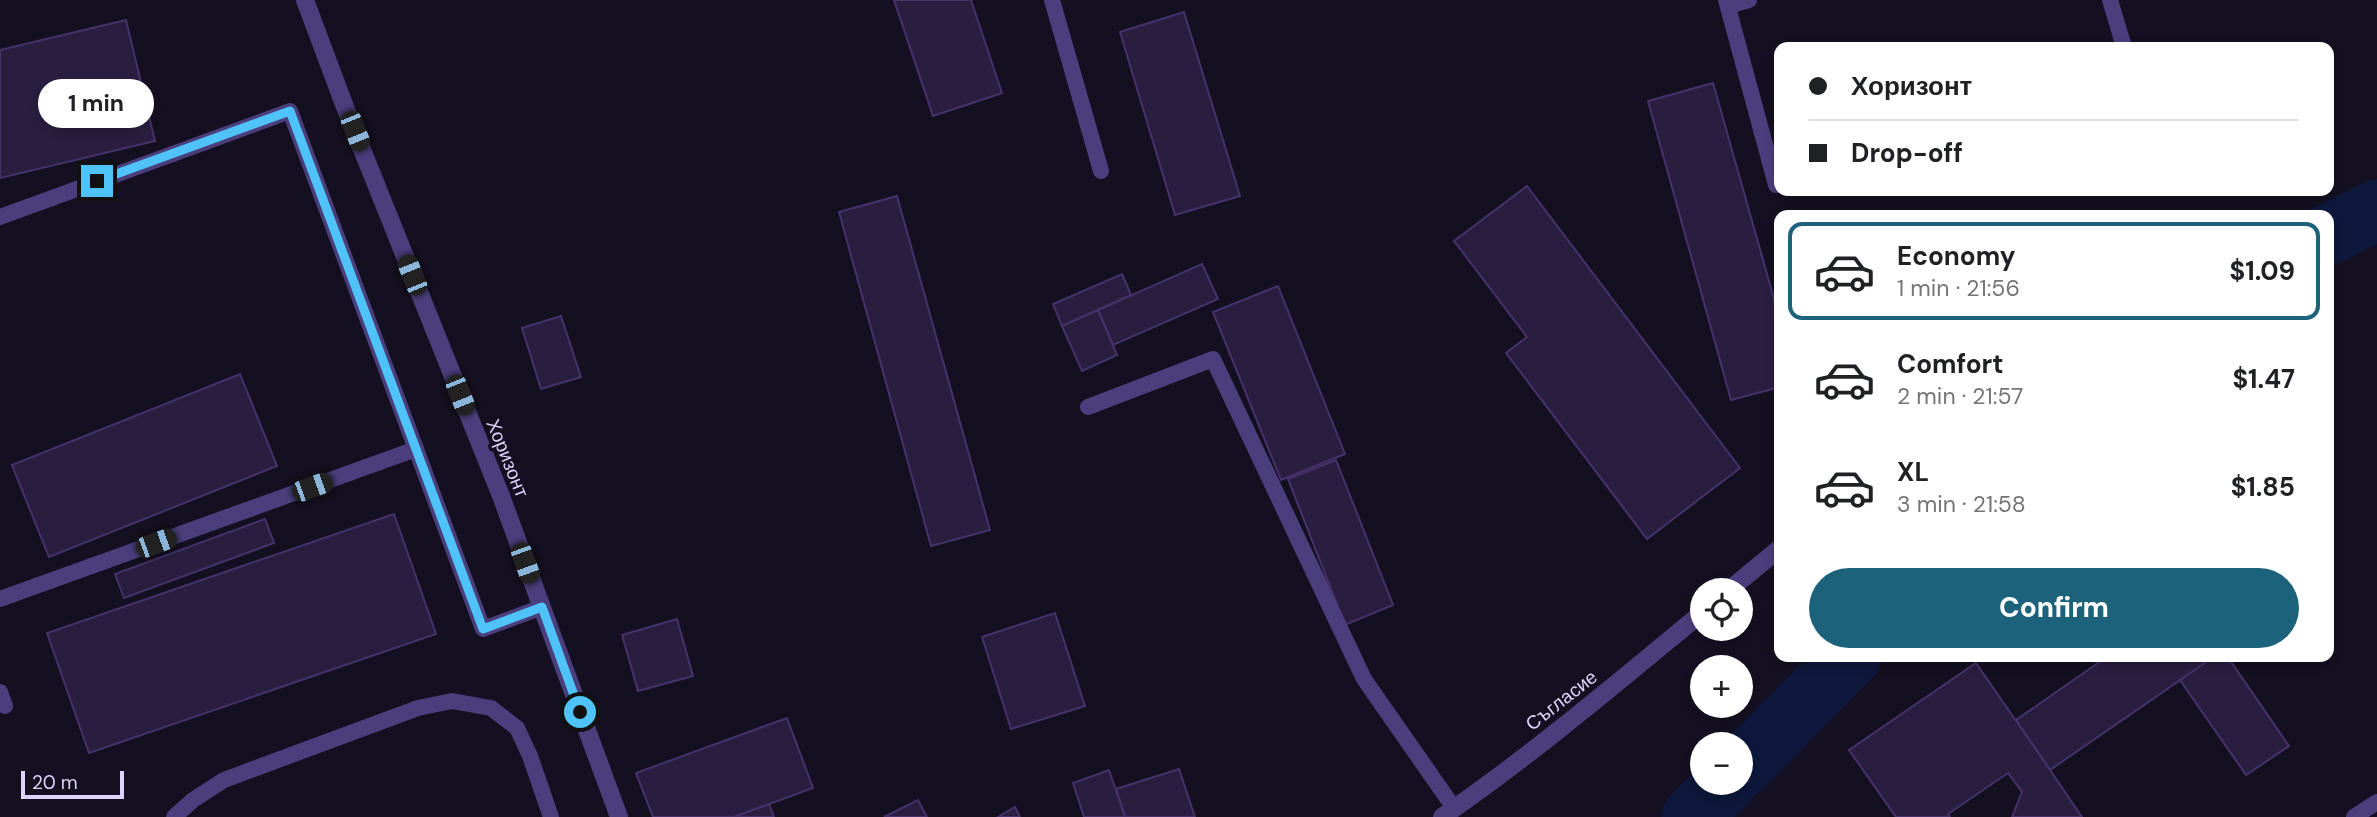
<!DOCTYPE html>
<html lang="en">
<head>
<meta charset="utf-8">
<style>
  :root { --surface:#fff; --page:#f6f6f6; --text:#202124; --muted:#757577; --line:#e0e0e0; --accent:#1c627a }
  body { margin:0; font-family:"DM Sans",sans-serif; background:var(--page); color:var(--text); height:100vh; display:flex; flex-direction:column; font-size:26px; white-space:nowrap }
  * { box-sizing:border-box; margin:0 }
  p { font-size:23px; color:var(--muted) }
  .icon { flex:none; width:38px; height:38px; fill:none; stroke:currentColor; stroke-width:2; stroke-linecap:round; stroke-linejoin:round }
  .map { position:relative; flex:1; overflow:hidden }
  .details { position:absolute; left:1774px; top:210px; width:560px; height:452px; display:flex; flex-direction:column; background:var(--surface); border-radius:14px; box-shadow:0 4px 10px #0003 }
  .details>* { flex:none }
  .top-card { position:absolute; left:1774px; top:42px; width:560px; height:154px; border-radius:14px; box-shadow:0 4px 10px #0003; display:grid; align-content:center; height:154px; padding:0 35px; background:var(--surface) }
  .controls { position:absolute; left:1690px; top:578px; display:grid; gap:14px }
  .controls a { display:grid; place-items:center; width:63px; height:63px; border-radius:50%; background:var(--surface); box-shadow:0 4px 10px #0003; font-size:35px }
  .scale { position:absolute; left:21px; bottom:18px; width:103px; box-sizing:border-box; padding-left:7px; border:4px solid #ded4fb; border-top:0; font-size:19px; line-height:24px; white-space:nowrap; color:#ded4fb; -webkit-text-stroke:5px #151021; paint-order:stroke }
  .end { position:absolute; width:32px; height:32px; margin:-16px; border:9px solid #4fc3f7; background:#111; box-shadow:0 0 0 4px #111 }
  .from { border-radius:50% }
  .bubble { position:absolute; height:49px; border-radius:24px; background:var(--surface); box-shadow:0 4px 10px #0003; font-size:23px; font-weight:700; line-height:49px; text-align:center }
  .car { position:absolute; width:21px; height:42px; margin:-21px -10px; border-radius:9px; box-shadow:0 0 5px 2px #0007; background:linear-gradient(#222 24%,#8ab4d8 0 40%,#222 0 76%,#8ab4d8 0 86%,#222 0) }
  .top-card b { display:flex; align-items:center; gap:24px; height:66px; font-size:26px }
  .top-card b+b { border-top:2px solid var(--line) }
  .top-card i { width:18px; height:18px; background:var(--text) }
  ul { padding:12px 0 0; list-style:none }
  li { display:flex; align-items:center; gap:21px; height:98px; margin:0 14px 10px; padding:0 21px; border:4px solid transparent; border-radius:14px }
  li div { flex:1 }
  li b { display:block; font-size:26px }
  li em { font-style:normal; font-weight:700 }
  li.current { border-color:var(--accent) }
  li>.icon { width:63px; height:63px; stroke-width:1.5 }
  .button { display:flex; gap:14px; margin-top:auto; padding:14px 35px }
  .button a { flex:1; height:80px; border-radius:42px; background:var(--accent); color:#fff; font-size:28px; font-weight:700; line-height:80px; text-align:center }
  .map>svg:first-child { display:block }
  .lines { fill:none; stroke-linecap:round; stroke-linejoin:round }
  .river { stroke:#0e183c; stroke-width:61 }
  .building { fill:#2a1e40; stroke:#45326a; stroke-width:2 }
  .lane { stroke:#4a3f7c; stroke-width:16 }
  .street { stroke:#4a3f7c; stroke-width:18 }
  .route { stroke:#4fc3f7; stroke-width:9 }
  .labels { text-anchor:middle; stroke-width:7; stroke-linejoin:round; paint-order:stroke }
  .street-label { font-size:19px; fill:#ded4fb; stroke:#151021 }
</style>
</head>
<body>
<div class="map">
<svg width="2377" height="817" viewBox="0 0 2377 817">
  <rect width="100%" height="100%" fill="#151021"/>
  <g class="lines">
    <g class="river">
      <polyline points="2329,234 2377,210"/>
      <polyline points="1741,768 1851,656"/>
      <polyline points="1692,817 1727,782"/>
    </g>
  </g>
  <g class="building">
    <polygon points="894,0 971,0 1002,93 933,116"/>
    <polygon points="1184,12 1240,196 1175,215 1120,32"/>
    <polygon points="126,20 155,141 0,178 0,50"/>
    <polygon points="1713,83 1780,320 1780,387 1731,400 1648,101"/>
    <polygon points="1527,186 1740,468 1647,539 1506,353 1527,337 1454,241"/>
    <polygon points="897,196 990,530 931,546 839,212"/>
    <polygon points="1202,264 1218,299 1113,345 1098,310"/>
    <polygon points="1122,274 1131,295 1062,326 1053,304"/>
    <polygon points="1278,286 1345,454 1281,480 1213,312"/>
    <polygon points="1098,310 1117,355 1082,371 1062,326"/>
    <polygon points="561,316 581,377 541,389 522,328"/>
    <polygon points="240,374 277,466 49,557 12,465"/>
    <polygon points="1336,460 1393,605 1345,625 1288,479"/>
    <polygon points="394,514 436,634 89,753 47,633"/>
    <polygon points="265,519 274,543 124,598 115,574"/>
    <polygon points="1055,613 1085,706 1011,729 982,637"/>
    <polygon points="677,619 693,676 638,691 622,635"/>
    <polygon points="2108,656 2215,656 2050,770 2016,720"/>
    <polygon points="2215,656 2227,656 2289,746 2246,775 2180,680"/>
    <polygon points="1976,663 2050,770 2082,817 2012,817 2022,792 2008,773 1948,814 1950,817 1896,817 1849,750"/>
    <polygon points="787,718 813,788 734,817 653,817 636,773"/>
    <polygon points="1179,769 1195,817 1125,817 1116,789"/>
    <polygon points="1109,770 1125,817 1084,817 1073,783"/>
    <polygon points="918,800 927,817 884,817"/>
    <polygon points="769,804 774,817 734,817"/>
    <polygon points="1015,807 1020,817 998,817"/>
  </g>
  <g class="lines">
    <g class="lane">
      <polyline points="1052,0 1101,171"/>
      <polyline points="1726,0 1776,185"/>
      <polyline points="2110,0 2124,47"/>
      <polyline points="1728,6 1749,0"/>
      <polyline points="0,217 290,111 483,629 542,607"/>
      <polyline points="1088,407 1213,359 1364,679 1454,808"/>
      <polyline points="0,599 416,449"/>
      <polyline points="0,692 5,706"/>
      <polyline points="174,817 193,800 224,780 418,708 452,701 491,708 517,728 530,756 551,817"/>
      <polyline points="2354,817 2377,802"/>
    </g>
    <g class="street">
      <polyline points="305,0 345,107 501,496 619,817"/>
      <polyline points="1729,590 1780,548"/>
      <path d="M1442 817C1533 754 1618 682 1703 612"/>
    </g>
  </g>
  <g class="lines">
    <polyline class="route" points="97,181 290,111 483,629 542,607 580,712"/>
  </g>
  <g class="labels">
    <g class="street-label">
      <text transform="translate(508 458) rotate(68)" y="7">Хоризонт</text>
      <text transform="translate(1561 700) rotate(-38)" y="7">Съгласие</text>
    </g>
  </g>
</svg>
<div class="controls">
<a><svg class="icon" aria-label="locate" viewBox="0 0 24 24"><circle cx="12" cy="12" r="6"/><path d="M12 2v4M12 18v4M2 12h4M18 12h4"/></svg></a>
<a>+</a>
<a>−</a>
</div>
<div class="scale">20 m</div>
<i class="end from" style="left:580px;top:712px"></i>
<i class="end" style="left:97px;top:181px"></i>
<div class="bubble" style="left:38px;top:79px;width:116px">1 min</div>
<i class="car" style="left:355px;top:131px;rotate:158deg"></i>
<i class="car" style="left:412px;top:275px;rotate:338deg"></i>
<i class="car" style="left:460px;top:395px;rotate:158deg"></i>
<i class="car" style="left:312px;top:487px;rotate:70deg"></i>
<i class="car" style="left:156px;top:543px;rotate:70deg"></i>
<i class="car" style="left:525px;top:563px;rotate:160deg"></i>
<div class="top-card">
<b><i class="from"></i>Хоризонт</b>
<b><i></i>Drop-off</b>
</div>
<section class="details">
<ul>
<li class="current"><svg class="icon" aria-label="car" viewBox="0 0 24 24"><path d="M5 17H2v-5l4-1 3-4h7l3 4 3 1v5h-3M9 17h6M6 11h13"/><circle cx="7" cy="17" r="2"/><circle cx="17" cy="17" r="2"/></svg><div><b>Economy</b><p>1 min · 21:56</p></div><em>$1.09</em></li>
<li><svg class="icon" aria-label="car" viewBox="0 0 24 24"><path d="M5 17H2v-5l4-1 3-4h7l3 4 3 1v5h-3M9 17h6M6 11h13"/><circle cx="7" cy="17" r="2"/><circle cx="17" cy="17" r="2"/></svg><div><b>Comfort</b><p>2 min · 21:57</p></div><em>$1.47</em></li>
<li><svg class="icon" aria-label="car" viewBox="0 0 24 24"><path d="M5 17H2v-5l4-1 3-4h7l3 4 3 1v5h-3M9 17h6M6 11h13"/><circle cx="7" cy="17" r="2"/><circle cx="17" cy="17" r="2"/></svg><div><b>XL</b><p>3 min · 21:58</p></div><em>$1.85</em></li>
</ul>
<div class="button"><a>Confirm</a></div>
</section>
</div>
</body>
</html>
